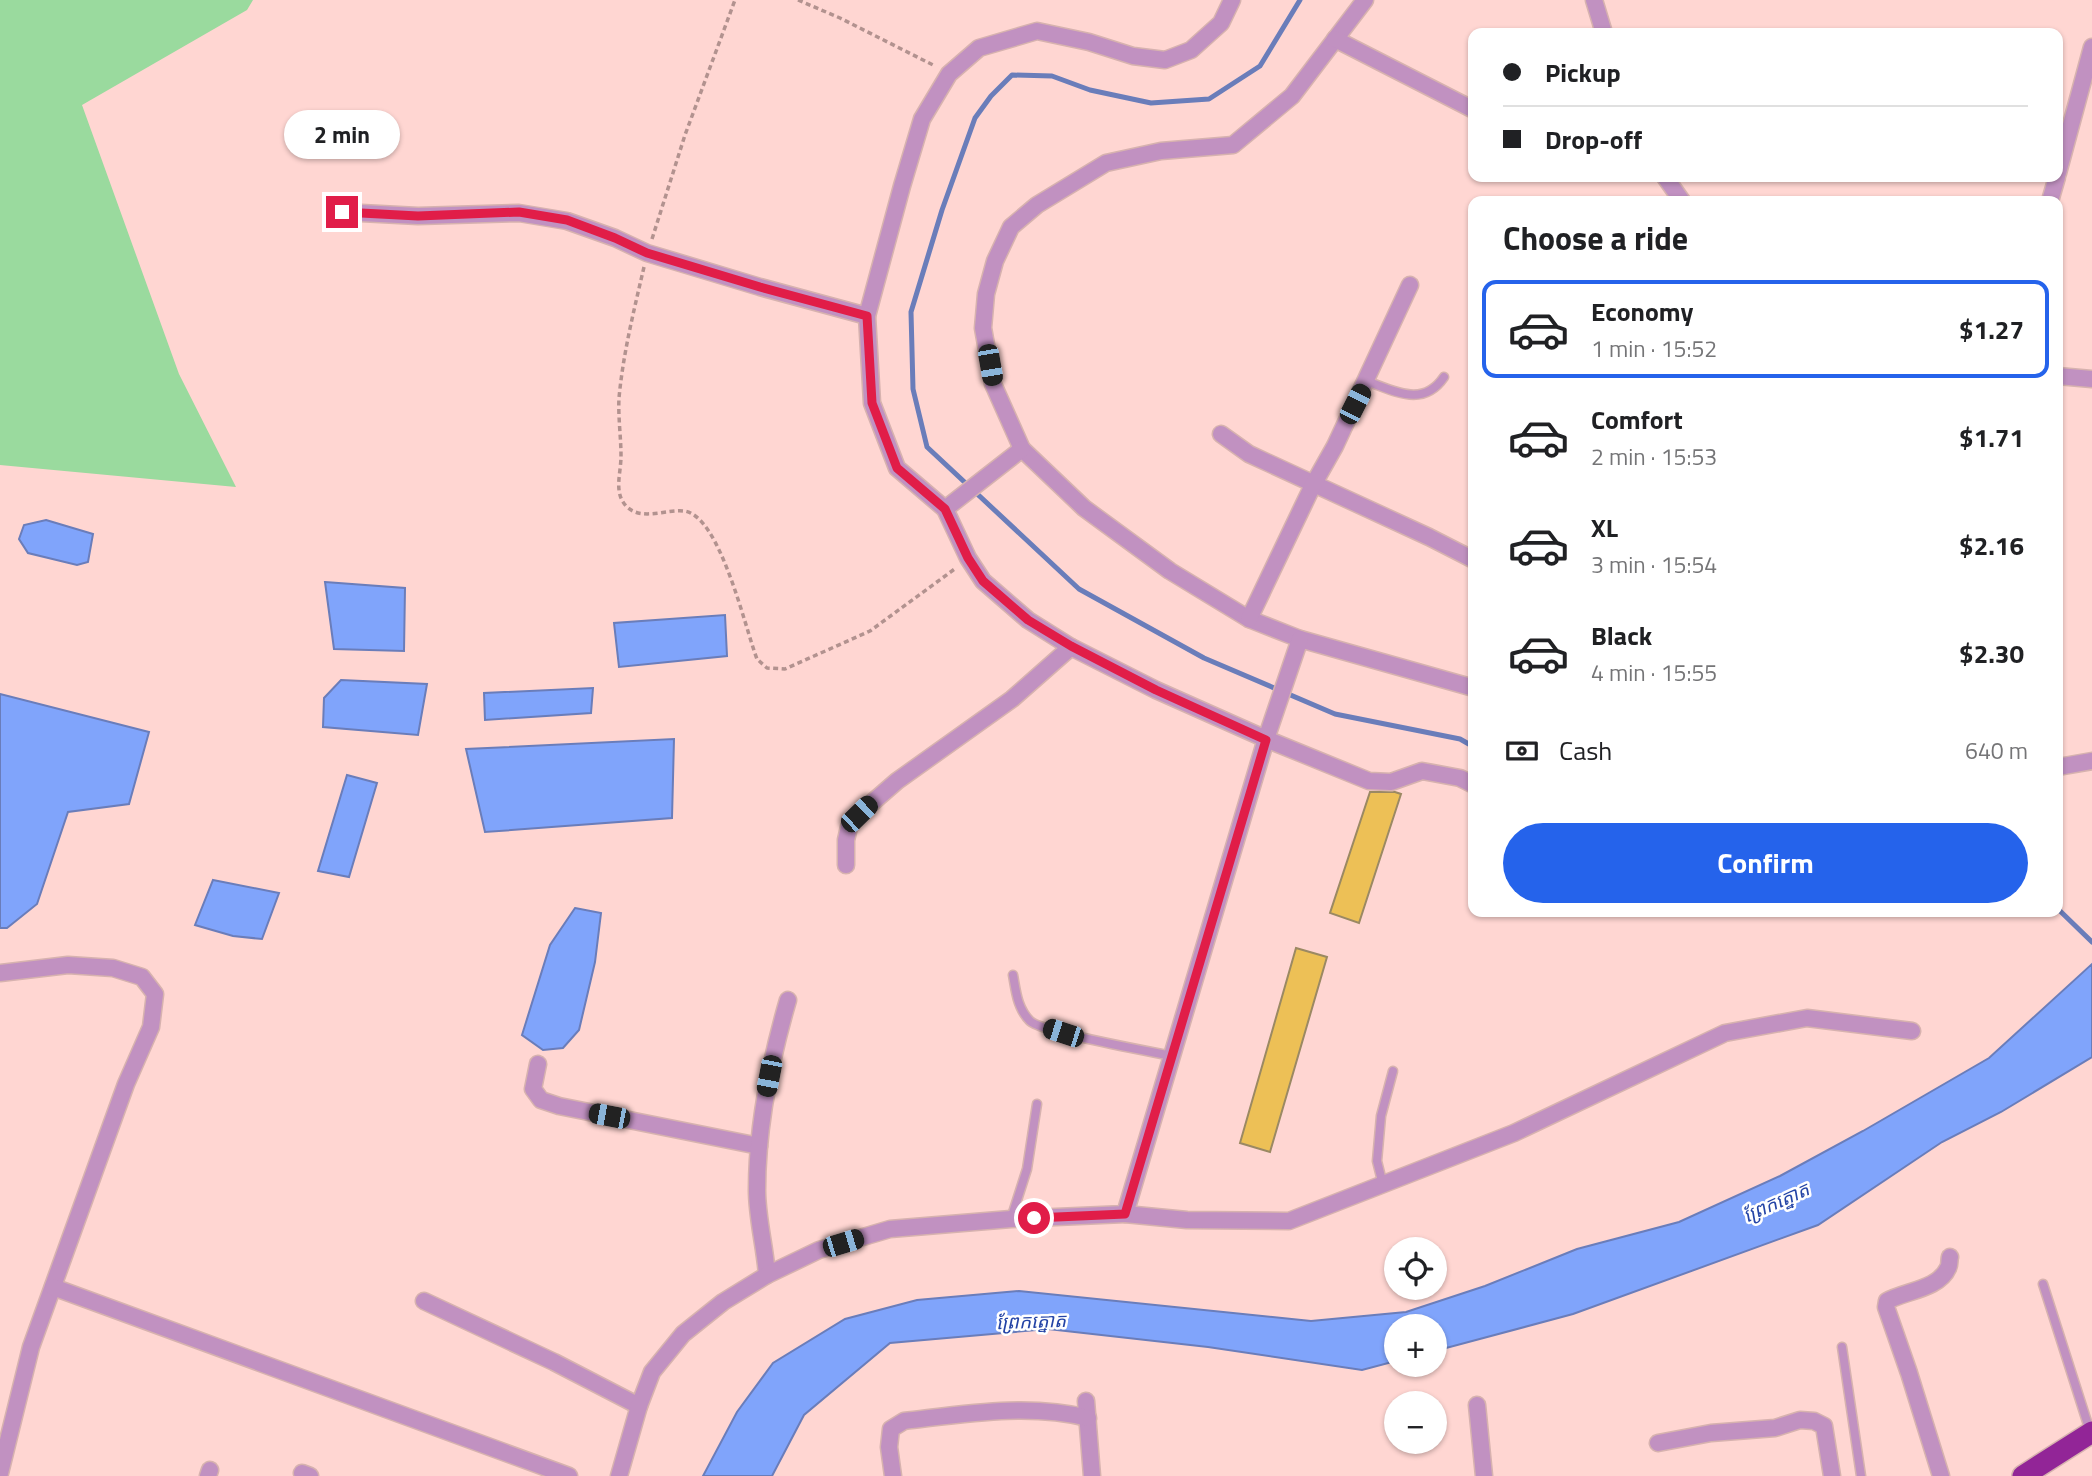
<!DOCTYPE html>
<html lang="en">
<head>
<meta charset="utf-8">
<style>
  :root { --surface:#fff; --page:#f2f2f2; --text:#202124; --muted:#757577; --line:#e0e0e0; --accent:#2563eb }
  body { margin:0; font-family:"Titillium Web","Noto Sans Khmer",sans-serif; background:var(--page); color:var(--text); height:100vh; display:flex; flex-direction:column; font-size:26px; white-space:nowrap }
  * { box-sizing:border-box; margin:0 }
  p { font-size:23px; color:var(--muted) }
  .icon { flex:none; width:38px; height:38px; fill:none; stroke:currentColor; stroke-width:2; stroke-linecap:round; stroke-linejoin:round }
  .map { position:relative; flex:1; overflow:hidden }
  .panel { position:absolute; left:1468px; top:196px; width:595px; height:721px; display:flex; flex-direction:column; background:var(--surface); border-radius:14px; box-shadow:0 2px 5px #0004 }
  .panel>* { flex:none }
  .guide { position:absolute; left:1468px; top:28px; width:595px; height:154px; border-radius:14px; box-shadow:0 2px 5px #0004; display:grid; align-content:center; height:154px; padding:0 35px; background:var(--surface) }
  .controls { position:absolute; left:1384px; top:1237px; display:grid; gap:14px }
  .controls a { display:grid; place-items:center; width:63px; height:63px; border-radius:50%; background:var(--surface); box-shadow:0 2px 5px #0004; font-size:35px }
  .end { position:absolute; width:32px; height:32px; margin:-16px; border:9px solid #e11d48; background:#fff; box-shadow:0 0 0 4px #fff }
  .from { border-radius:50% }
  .bubble { position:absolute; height:49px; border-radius:24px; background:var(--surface); box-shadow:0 2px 5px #0004; font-size:23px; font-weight:700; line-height:49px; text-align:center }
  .car { position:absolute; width:21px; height:42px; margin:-21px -10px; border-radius:9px; box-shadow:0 0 5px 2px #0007; background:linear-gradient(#222 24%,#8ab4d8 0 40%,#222 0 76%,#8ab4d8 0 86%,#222 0) }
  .guide b { display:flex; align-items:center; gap:24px; height:66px; font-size:26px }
  .guide b+b { border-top:2px solid var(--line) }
  .guide i { width:18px; height:18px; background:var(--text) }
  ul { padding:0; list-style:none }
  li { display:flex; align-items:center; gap:21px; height:98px; margin:0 14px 10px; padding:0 21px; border:4px solid transparent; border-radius:14px }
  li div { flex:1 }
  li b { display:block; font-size:26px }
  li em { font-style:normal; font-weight:700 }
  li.active { border-color:var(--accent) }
  li>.icon { width:63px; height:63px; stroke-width:1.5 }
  h2 { padding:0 35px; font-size:32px; line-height:84px }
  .pay { display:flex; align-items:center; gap:18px; height:77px; padding:0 35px; font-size:26px }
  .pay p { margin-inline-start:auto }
  .cta { display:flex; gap:14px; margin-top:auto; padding:14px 35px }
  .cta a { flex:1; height:80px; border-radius:42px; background:var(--accent); color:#fff; font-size:28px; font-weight:700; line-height:80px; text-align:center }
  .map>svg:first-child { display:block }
  .green { fill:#9ada9e }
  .water { fill:#80a4fb; stroke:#6a7dba; stroke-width:2 }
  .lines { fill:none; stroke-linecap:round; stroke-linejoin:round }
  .stream { stroke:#6a7dba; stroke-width:5 }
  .building { fill:#edc056; stroke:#9b8963; stroke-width:2 }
  .lane-casing { stroke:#d7b2af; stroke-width:11 }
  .street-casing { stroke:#d7b2af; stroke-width:19 }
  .highway-casing { stroke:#d7b2af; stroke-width:24 }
  .path { stroke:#b2928f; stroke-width:3.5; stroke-dasharray:5 3.5; stroke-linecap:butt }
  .lane { stroke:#c191c1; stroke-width:8 }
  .street { stroke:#c191c1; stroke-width:16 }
  .highway { stroke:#922597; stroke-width:21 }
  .route { stroke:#e11d48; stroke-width:9 }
  .labels { text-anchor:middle; stroke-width:5; stroke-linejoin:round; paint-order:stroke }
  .water-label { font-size:19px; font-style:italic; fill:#2444a6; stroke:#fff }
</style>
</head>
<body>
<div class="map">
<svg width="2092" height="1476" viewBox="0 0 2092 1476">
  <rect width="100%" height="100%" fill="#ffd6d2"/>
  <polygon class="green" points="0,0 253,0 247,10 82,105 179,374 236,487 0,465"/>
  <g class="water">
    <polygon points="46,520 93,534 88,562 77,565 28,553 19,539 24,525"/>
    <polygon points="325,582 405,588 404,651 334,649"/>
    <polygon points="725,615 727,656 619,667 614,623"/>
    <polygon points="341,680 427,684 418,735 323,727 324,698"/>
    <polygon points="593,688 591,713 485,720 484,693"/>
    <polygon points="0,694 149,732 129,804 68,812 37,904 7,928 0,928"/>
    <polygon points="674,739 672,818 485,832 466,749"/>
    <polygon points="347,775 377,783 349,877 318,871"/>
    <polygon points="213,880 279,893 262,939 233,936 195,925"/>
    <polygon points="575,908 601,913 595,962 579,1030 563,1048 543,1050 522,1035 550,945"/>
    <polygon points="2092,964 2092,1057 2001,1112 1942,1142 1818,1225 1573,1314 1435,1351 1435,1326 1396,1326 1396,1361 1362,1370 1208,1347 1048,1329 890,1343 804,1415 772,1476 703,1476 737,1412 773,1363 845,1319 917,1300 1019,1291 1311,1321 1406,1312 1485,1286 1577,1249 1679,1222 1780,1176 1863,1131 1989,1058"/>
  </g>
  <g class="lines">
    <g class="stream">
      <polyline points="1300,0 1260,66 1209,99 1151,103 1090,90 1052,76 1012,75 991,96 975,118 942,210 911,312 913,389 927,447 1079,589 1204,658 1335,714 1460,739 1474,747"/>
      <polyline points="2058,909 2092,942"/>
    </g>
  </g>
  <g class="building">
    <polygon points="1370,792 1395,792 1401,794 1359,923 1330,913"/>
    <polygon points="1296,948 1327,957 1270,1152 1240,1143"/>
  </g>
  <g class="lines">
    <g class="lane-casing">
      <g id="lane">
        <path d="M1366 381C1395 391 1423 408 1444 377"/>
        <path d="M1013 975C1016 991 1017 1008 1030 1021 1041 1032 1148 1051 1172 1056"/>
        <polyline points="1383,1185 1377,1161 1381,1116 1393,1071"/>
        <polyline points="1011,1219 1027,1169 1037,1104"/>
        <polyline points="2043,1284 2090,1431"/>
        <polyline points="1842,1347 1861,1476"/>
      </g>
    </g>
    <g class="street-casing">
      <g id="street">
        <polyline points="1232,0 1221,23 1191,50 1165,60 1133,56 1089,42 1037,31 979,48 949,74 922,119 902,186 867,316 872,403 897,468 945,509 968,558 983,581 1028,620 1071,647 1156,690 1266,739 1369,781 1391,782 1422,771 1460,778 1474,785"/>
        <polyline points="1365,0 1292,96 1233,145 1161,151 1106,163 1037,205 1011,227 995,261 986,294 983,328 993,384 1022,449 1084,508 1170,571 1249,619 1300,639 1474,688"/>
        <polyline points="1594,0 1604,33"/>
        <polyline points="1335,39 1474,110"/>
        <polyline points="2058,173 2092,47"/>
        <polyline points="1665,177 1682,201"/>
        <polyline points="2050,201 2057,177"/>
        <polyline points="342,212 418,216 519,213 567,221 615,238 647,253 760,287 867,316"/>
        <polyline points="2058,376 2092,379"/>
        <polyline points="1221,434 1249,454 1429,537 1474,560"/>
        <polyline points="945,509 1022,449"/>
        <polyline points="1249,619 1313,485 1335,446 1410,285"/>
        <polyline points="2058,767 2092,761"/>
        <polyline points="846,865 846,840 849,827 859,814 897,781 1012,699 1071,647"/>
        <polyline points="0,973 68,965 113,968 142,977 155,994 151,1027 126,1084 31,1347 0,1473"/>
        <polyline points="538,1064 533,1089 541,1100 559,1106 759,1146"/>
        <polyline points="1125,1214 1187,1220 1289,1221 1514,1133 1725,1033 1807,1018 1912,1031"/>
        <path d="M767 1275C765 1247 757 1218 757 1190 757 1125 770 1062 788 1000"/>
        <polyline points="53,1287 569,1476"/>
        <polyline points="424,1301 554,1362 639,1406"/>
        <polyline points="1086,1401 1092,1476"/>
        <polyline points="1477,1405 1484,1476"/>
        <polyline points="1658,1443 1711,1433 1775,1428 1800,1420 1814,1421 1824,1426 1832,1476"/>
        <polyline points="302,1473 310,1476"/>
        <polyline points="208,1476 210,1470"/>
        <polyline points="619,1476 639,1406 652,1372 683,1334 723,1302 767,1275 819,1250 890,1229 1011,1219 1125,1214 1266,739 1300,639"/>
        <path d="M893 1476 889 1447 891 1429 904 1421C965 1414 1028 1403 1088 1418"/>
        <path d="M1941 1476 1909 1373 1886 1307 1887 1301C1905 1291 1939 1289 1948 1268 1950 1265 1949 1260 1950 1257"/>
      </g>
    </g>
    <g class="highway-casing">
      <polyline id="highway" points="2023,1476 2092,1432"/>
    </g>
    <g class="path">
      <polyline points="798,0 840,18 935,66"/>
      <polyline points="652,239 685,135 735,0"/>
      <path d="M644 267C634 310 623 354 619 398 618 417 621 437 621 456 621 474 613 493 627 507 642 521 666 509 684 511 720 515 745 628 757 659L767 668 785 669 870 631 956 568"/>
    </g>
    <use href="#lane" class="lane"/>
    <use href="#street" class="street"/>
    <use href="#highway" class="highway"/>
  </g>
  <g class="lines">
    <polyline class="route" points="342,212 418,216 519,212 567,220 615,238 647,253 760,287 867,316 872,403 897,468 945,509 968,558 983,581 1028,620 1071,646 1156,690 1266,740 1125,1214 1034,1218"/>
  </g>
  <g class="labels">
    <g class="water-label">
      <text transform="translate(1776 1202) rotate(-24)" y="7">ព្រែកត្នោត</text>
      <text transform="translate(1031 1321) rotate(-2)" y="7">ព្រែកត្នោត</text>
    </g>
  </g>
</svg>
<div class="controls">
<a><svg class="icon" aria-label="locate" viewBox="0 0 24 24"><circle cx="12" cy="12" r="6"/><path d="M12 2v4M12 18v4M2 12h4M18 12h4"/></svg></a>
<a>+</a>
<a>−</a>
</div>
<i class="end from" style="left:1034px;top:1218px"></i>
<i class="end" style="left:342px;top:212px"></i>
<div class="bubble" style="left:284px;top:110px;width:116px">2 min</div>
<i class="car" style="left:990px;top:365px;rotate:170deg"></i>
<i class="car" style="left:1355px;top:404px;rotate:27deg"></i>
<i class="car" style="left:859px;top:814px;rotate:46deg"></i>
<i class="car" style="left:1063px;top:1033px;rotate:288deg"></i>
<i class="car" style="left:769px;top:1076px;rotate:191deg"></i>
<i class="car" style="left:609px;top:1116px;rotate:281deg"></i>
<i class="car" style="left:843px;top:1243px;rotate:73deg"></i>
<div class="guide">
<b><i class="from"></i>Pickup</b>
<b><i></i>Drop-off</b>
</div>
<section class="panel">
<h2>Choose a ride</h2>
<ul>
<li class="active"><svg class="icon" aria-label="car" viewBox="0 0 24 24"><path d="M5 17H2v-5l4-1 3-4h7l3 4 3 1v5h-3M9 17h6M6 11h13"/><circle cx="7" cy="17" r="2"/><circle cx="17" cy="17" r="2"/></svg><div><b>Economy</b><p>1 min · 15:52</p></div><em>$1.27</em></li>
<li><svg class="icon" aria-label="car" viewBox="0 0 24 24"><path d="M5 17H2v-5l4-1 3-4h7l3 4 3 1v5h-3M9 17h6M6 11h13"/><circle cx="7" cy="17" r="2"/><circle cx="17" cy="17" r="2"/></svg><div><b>Comfort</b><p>2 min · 15:53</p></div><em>$1.71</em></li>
<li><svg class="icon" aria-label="car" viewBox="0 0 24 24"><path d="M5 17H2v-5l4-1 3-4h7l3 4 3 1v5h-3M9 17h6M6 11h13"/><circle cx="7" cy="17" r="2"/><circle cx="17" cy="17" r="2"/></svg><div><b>XL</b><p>3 min · 15:54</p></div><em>$2.16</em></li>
<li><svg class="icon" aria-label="car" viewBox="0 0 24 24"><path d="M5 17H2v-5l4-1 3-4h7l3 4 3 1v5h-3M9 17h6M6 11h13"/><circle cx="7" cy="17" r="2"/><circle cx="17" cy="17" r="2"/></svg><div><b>Black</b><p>4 min · 15:55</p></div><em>$2.30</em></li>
</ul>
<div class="pay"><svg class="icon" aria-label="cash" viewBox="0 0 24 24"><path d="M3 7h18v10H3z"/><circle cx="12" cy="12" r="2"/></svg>Cash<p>640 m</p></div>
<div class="cta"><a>Confirm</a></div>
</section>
</div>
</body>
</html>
